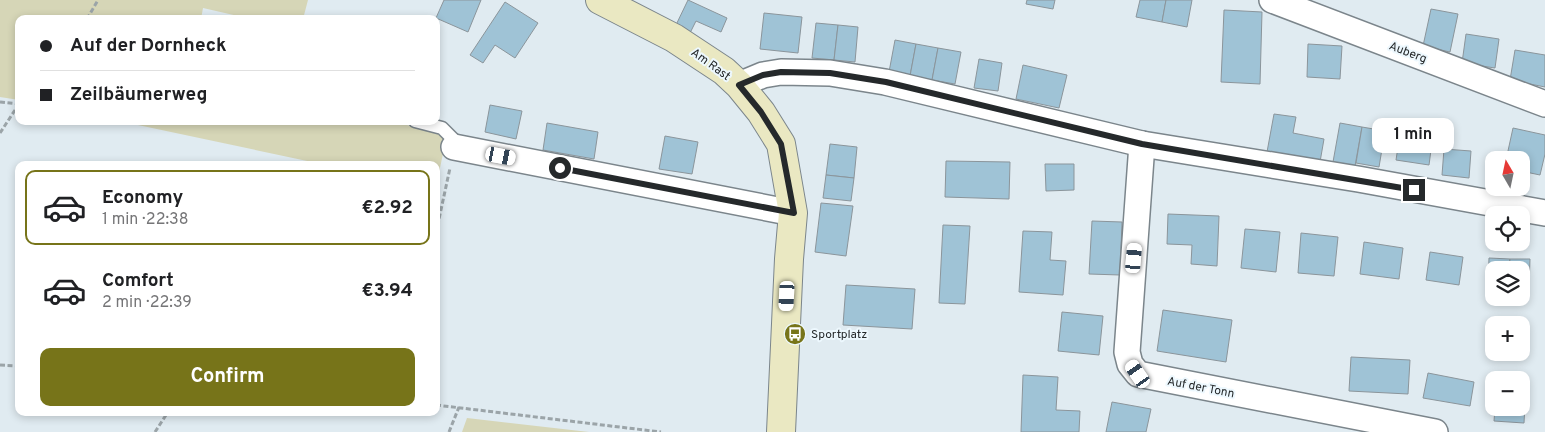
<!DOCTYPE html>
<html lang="en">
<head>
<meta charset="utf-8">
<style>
  :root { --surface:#fff; --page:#f6f6f6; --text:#202124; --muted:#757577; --line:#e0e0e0; --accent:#777419 }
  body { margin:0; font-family:Overpass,sans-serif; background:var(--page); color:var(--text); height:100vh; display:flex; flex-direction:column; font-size:19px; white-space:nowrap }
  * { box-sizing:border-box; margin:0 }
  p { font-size:16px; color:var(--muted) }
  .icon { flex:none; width:28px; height:28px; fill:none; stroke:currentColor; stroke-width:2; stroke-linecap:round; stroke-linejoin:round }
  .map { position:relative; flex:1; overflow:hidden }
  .drawer { position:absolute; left:15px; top:161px; width:425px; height:255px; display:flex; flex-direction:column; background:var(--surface); border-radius:10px; box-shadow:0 2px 8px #0003 }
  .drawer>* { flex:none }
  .banner { position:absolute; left:15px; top:15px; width:425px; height:110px; border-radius:10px; box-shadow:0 2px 8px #0003; display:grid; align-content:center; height:110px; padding:0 25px; background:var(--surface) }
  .needle { width:32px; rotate:351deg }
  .controls { position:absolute; left:1485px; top:151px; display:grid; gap:10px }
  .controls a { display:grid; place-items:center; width:45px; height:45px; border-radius:10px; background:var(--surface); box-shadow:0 2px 8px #0003; font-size:25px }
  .end { position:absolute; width:22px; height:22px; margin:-11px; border:6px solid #25292b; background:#fff; box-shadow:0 0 0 2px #fff }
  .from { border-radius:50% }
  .bubble { position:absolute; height:35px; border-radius:10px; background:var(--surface); box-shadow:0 2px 8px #0003; font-size:16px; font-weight:700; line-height:35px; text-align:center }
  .car { position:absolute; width:15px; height:30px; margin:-15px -8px; border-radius:6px; box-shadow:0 0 4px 1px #0007; background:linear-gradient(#fff 24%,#345 0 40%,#fff 0 76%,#345 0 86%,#fff 0) }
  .banner b { display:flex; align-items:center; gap:18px; height:48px; font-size:19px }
  .banner b+b { border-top:1px solid var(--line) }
  .banner i { width:12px; height:12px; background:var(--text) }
  ul { padding:9px 0 0; list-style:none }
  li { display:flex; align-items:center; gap:15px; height:75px; margin:0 10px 8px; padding:0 15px; border:2px solid transparent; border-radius:10px }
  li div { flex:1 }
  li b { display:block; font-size:19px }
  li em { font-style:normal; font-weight:700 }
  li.active { border-color:var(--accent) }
  li>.icon { width:45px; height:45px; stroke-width:1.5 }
  .primary-button { display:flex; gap:10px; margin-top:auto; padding:10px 25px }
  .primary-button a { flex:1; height:58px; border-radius:10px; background:var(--accent); color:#fff; font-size:20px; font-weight:700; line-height:58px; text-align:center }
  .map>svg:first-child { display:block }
  .green { fill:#d6d6b7 }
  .building { fill:#9fc3d6; stroke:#8b959b }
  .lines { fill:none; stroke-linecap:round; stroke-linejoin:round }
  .lane-casing { stroke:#7b858b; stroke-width:15 }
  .street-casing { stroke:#7b858b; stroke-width:28 }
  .secondary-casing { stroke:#7b858b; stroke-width:30 }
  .path { stroke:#9ba4a8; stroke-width:3; stroke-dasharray:5 2.5; stroke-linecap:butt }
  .lane { stroke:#fff; stroke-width:12 }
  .street { stroke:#fff; stroke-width:25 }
  .secondary { stroke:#eae8c2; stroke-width:28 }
  .route { stroke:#25292b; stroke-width:6 }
  .labels { text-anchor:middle; stroke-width:4; stroke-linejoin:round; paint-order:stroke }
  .street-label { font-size:12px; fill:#25292b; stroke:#edf8fe }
  .poi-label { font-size:12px; fill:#25292b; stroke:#edf8fe; text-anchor:start }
</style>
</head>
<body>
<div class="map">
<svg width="1545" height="432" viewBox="0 0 1545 432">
  <rect width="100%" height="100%" fill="#e0ebf1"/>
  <g class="green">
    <polygon points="0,0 308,0 303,19 251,19 203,8 201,19 19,19 19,100 0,97"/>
    <polygon points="119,121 388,121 440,132 445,144 436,187 436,165 326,165"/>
    <polygon points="467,418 589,432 462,432"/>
  </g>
  <g class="building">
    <polygon points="444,0 481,0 468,32 436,18"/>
    <polygon points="688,0 727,18 721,32 696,21 690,33 675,27"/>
    <polygon points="1027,0 1055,0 1053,9 1026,4"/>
    <polygon points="1140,0 1166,0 1162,22 1136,17"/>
    <polygon points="1166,0 1192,0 1187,27 1162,22"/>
    <polygon points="505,2 538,23 515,58 495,45 483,63 470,55"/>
    <polygon points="1431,9 1458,14 1450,52 1423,46"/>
    <polygon points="1224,10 1262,12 1260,84 1221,82"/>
    <polygon points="764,13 802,17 798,53 760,49"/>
    <polygon points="816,23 838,25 834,60 812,58"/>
    <polygon points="838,25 858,27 855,62 834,60"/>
    <polygon points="1466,34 1499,39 1495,68 1462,63"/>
    <polygon points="895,40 916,44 910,76 889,72"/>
    <polygon points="916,44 938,48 932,80 910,76"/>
    <polygon points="1308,44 1342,46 1340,79 1307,77"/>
    <polygon points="938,48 961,52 955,84 932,80"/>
    <polygon points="1515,50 1545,55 1545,87 1510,80"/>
    <polygon points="979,59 1002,63 998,91 974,88"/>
    <polygon points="1023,65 1067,75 1059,108 1016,99"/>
    <polygon points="490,105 522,111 516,139 485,132"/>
    <polygon points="1274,114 1296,117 1293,133 1324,139 1320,162 1267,152"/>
    <polygon points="1402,121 1447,127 1443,152 1431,150 1429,165 1396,160"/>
    <polygon points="547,123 598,132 594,159 543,150"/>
    <polygon points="1340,123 1362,127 1355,166 1333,162"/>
    <polygon points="1362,127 1385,131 1379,167 1356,163"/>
    <polygon points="1513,128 1545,135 1545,154 1540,175 1521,171 1521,160 1506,160"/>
    <polygon points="665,136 698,142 692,174 659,169"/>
    <polygon points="830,144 857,147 854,178 826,175"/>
    <polygon points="1444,149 1471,151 1469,178 1442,175"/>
    <polygon points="946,161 1010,162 1009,199 945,197"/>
    <polygon points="1045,164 1074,164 1074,190 1046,191"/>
    <polygon points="826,175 854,178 851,201 823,198"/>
    <polygon points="821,203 853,206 846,256 815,252"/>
    <polygon points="1168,214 1219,216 1217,266 1191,264 1192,245 1167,244"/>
    <polygon points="1092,221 1122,222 1120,275 1089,274"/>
    <polygon points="943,225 970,226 965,304 939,303"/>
    <polygon points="1245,229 1280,232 1276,272 1241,268"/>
    <polygon points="1023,231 1052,232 1050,260 1066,261 1063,295 1019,292"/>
    <polygon points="1301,233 1338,237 1334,276 1298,273"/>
    <polygon points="1364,242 1403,248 1399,279 1360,274"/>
    <polygon points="1430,252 1463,257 1459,285 1426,280"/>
    <polygon points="1489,258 1510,259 1509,270 1494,270 1494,287 1488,287"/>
    <polygon points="1510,259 1530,259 1529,289 1521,289 1521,270 1509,270"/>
    <polygon points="846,285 915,289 912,329 843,325"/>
    <polygon points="1163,310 1232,320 1226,362 1157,351"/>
    <polygon points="1062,312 1103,316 1099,355 1058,351"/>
    <polygon points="1351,357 1410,360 1408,394 1349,391"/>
    <polygon points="1428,373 1474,382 1470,406 1423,398"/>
    <polygon points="1023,375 1058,377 1056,410 1080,411 1079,432 1021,432"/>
    <polygon points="1521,386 1526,386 1524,423 1494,421 1495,408 1521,408"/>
    <polygon points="1112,402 1151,409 1146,432 1106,432"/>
  </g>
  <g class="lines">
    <g class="lane-casing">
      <polyline id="lane" points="415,121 442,128 461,147"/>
    </g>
    <g class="street-casing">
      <g id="street">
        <polyline points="1272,0 1545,104"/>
        <polyline points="739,85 763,75 781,72 830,73 885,82 1142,144 1358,179 1545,213"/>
        <polyline points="1142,144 1127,352 1130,364 1138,374 1435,432"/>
        <polyline points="454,147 793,213"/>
      </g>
    </g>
    <g class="secondary-casing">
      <polyline id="secondary" points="600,0 674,38 724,71 739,85 761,112 781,144 793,213 789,259 781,432"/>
    </g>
    <g class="path">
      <polyline points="87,19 98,0"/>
      <polyline points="0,102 19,104"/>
      <polyline points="0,133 19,104"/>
      <polyline points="436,233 450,168"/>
      <polyline points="0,365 19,366"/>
      <polyline points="436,405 661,432"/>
      <polyline points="155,432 168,412"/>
      <polyline points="449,432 459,407"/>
    </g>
    <use href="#lane" class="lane"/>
    <use href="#street" class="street"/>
    <use href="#secondary" class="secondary"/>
  </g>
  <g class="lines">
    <polyline class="route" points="560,168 794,213 781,144 761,112 739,85 763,75 781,72 830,73 867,79 886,82 1142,144 1414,190"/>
  </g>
  <defs>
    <g id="bus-disc" transform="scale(1.125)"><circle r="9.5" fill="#777419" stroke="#edf8fe"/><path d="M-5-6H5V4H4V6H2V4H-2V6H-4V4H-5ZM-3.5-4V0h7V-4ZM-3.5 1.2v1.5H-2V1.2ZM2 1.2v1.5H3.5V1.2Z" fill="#fff"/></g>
  </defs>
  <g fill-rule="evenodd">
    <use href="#bus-disc" x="795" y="334"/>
  </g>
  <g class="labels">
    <g class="street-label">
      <text transform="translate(1408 52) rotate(21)" y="4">Auberg</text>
      <text transform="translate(711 64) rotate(36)" y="4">Am Rast</text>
      <text transform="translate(1201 387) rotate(11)" y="4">Auf der Tonn</text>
    </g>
    <g class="poi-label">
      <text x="811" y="338">Sportplatz</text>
    </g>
  </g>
</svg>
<div class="controls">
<a><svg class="needle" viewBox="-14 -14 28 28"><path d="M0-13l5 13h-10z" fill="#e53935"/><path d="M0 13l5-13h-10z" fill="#757577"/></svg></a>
<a><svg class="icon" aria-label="locate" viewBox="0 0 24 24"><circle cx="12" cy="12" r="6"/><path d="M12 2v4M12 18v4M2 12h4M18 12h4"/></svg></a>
<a><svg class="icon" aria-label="layers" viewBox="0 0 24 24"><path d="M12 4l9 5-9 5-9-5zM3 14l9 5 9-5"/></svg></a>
<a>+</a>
<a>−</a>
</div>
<i class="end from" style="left:560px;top:168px"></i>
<i class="end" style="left:1414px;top:190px"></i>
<div class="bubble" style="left:1372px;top:118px;width:82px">1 min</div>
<i class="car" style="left:501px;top:156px;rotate:101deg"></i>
<i class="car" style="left:1134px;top:258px;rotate:5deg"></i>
<i class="car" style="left:787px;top:296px;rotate:183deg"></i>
<i class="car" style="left:1138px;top:374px;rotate:325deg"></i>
<div class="banner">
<b><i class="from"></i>Auf der Dornheck</b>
<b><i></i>Zeilbäumerweg</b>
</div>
<section class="drawer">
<ul>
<li class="active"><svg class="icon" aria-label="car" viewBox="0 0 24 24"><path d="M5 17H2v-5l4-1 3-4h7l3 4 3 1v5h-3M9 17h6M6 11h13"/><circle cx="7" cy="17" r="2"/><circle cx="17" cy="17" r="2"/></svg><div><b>Economy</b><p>1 min · 22:38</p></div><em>€2.92</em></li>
<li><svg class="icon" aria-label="car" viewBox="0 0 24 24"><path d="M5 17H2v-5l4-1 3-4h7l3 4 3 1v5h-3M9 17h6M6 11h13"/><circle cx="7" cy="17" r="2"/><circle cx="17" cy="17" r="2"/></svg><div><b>Comfort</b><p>2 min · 22:39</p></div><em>€3.94</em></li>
</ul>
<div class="primary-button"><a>Confirm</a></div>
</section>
</div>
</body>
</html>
